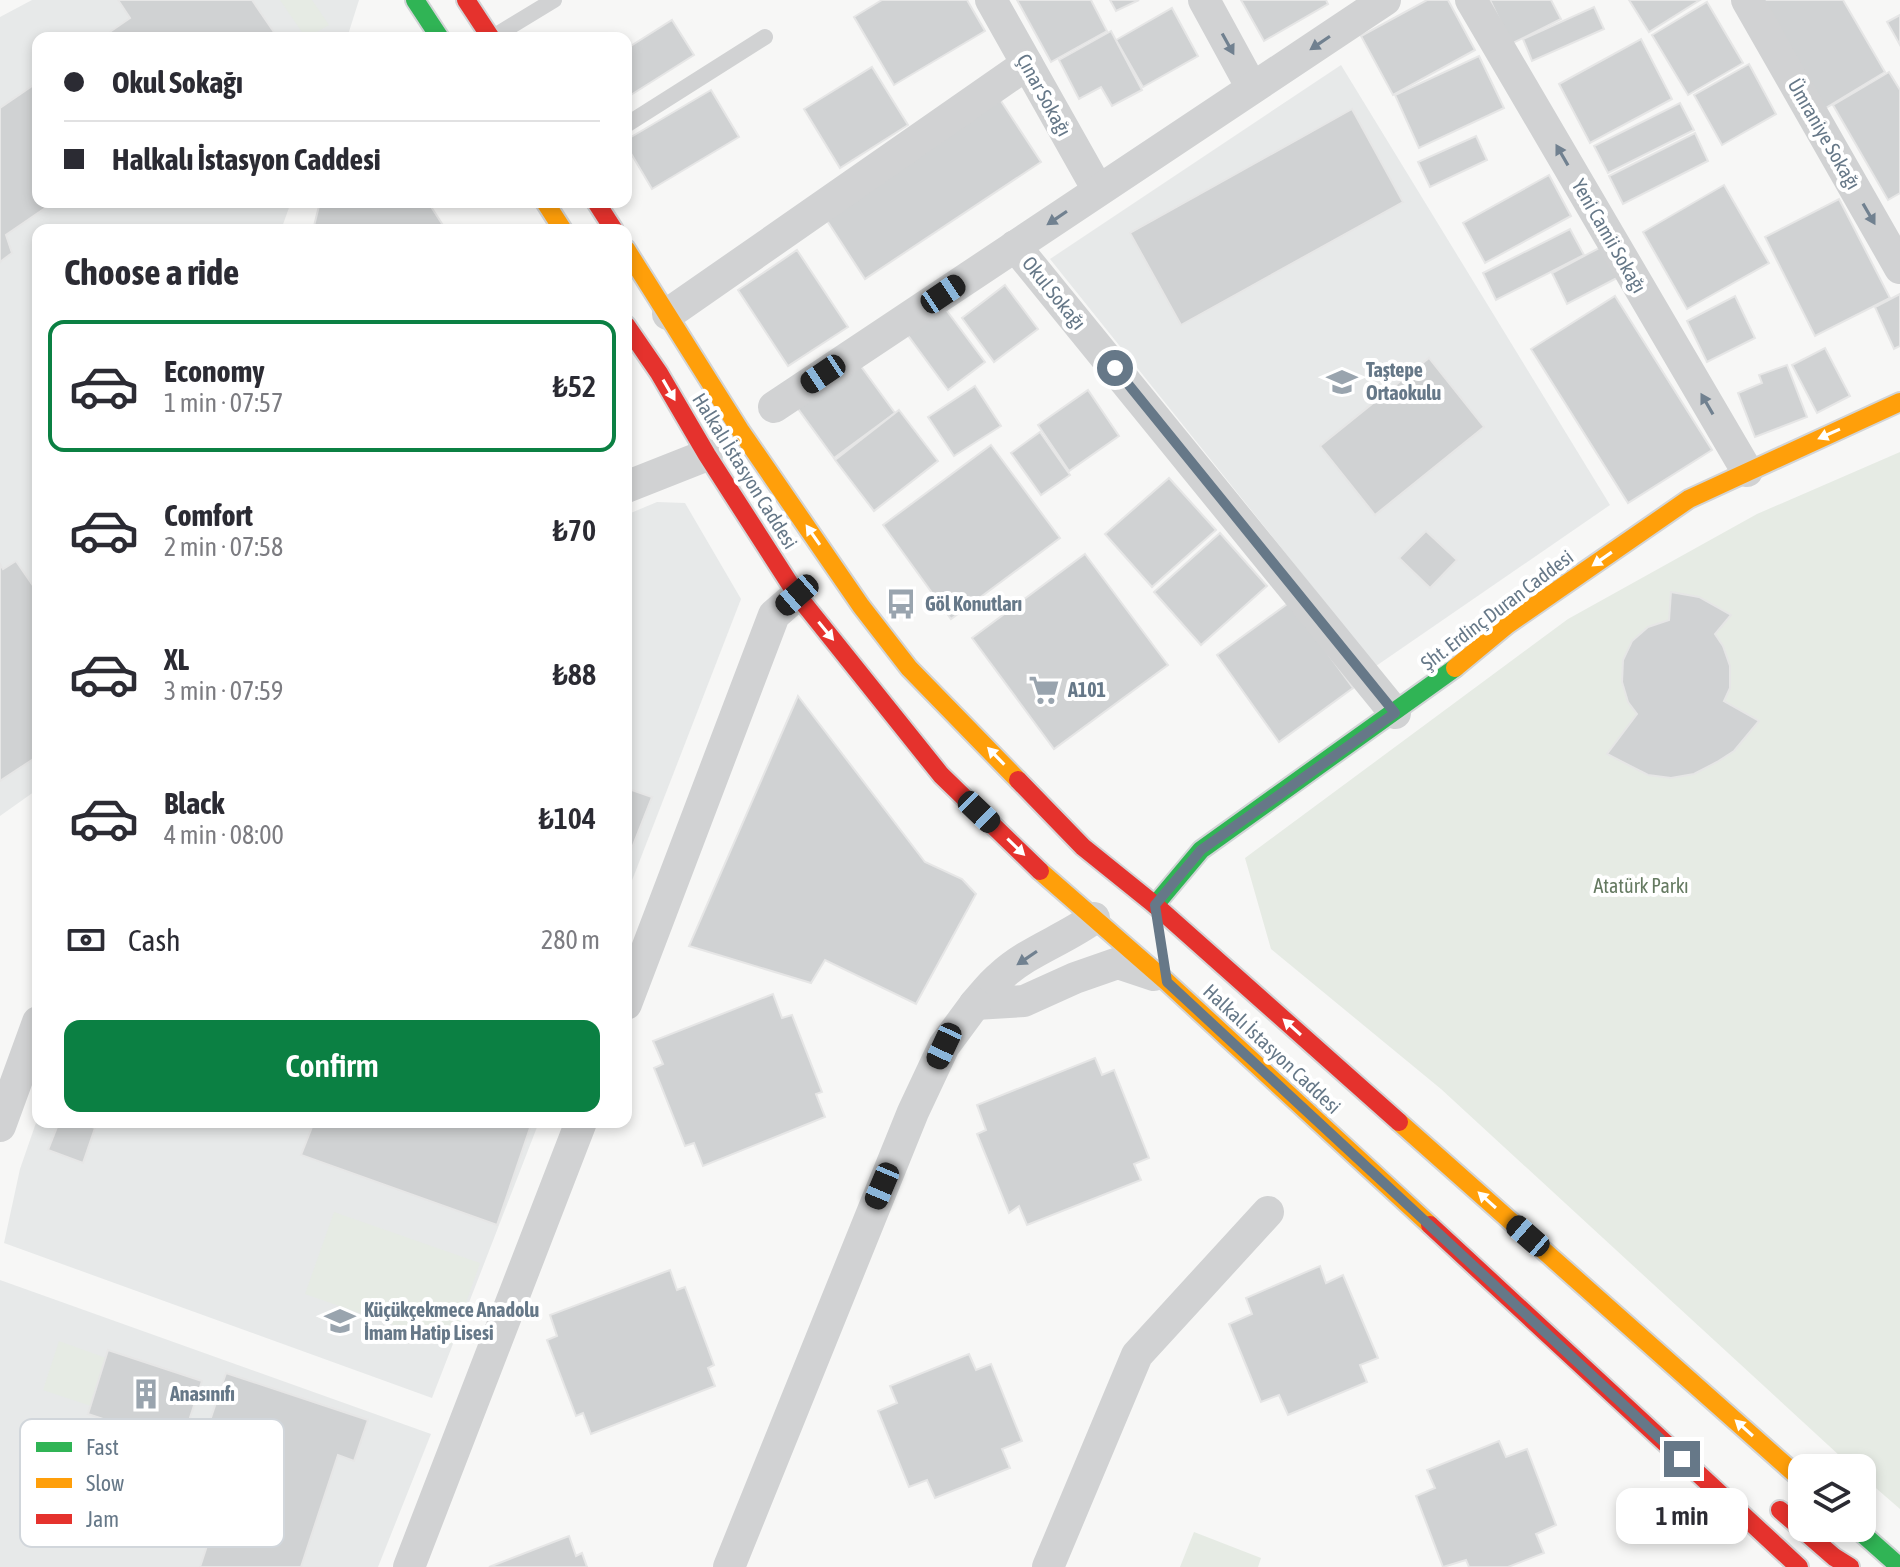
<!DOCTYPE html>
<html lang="en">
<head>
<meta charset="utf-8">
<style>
  :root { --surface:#fff; --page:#f7f7f7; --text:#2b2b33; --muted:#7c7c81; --line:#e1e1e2; --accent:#0b8043 }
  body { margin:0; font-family:"Asap Condensed",sans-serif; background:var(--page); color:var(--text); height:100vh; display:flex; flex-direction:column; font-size:30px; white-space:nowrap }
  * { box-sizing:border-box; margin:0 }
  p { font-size:26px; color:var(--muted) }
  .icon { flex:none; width:44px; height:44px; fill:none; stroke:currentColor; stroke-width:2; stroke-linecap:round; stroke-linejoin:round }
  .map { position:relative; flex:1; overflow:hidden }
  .panel { position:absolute; left:32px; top:224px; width:600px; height:904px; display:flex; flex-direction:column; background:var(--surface); border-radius:16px; box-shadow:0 4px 12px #0003 }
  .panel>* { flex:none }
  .top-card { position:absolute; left:32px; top:32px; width:600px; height:176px; border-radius:16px; box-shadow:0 4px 12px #0003; display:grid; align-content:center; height:176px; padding:0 32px; background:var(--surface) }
  .tools { position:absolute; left:1788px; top:1454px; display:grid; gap:16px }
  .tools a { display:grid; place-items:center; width:88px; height:88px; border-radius:16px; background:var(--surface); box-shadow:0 4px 12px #0003; font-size:40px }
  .end { position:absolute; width:36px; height:36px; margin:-18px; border:10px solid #667888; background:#fff; box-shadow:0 0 0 4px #fff }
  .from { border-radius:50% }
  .bubble { position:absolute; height:56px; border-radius:16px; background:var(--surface); box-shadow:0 4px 12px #0003; font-size:26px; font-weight:600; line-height:56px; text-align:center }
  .car { position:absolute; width:24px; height:48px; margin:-24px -12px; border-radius:10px; box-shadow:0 0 6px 2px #0007; background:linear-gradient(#222 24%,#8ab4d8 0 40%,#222 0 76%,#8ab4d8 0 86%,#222 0) }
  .top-card b { display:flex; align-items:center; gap:28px; height:76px; font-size:30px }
  .top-card b+b { border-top:2px solid var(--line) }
  .top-card i { width:20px; height:20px; background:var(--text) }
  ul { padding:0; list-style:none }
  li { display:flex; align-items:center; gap:24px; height:132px; margin:0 16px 12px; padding:0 16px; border:4px solid transparent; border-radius:16px }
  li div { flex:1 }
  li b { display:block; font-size:30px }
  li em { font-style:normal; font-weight:600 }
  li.selected { border-color:var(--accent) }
  li>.icon { width:72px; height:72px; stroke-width:1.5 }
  h2 { padding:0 32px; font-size:36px; line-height:96px }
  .pay { display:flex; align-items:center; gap:20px; height:88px; padding:0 32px; font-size:30px }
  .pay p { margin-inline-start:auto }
  .button { display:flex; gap:16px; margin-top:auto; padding:16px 32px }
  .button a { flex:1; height:92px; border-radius:16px; background:var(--accent); color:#fff; font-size:32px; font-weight:600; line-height:92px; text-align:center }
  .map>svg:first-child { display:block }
  .built { fill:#e7e9e9 }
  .green { fill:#e6ebe4 }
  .building { fill:#d0d2d3; stroke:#e6e6e6; stroke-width:2 }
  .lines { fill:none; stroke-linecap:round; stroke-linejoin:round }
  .fast-casing { stroke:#d2d4d6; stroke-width:22 }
  .slow-casing { stroke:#d2d4d6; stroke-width:22 }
  .jam-casing { stroke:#d2d4d6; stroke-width:22 }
  .lane { stroke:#d1d2d3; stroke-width:16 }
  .street { stroke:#d1d2d3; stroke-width:32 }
  .fast { stroke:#30b455; stroke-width:18 }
  .slow { stroke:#ff9f0a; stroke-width:18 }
  .jam { stroke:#e5322d; stroke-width:18 }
  .oneway { fill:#718190 }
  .oneway2 { fill:#fff }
  .route { stroke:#667888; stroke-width:10 }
  .labels { text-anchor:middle; stroke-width:8; stroke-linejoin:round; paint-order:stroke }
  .street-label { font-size:20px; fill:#667888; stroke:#fff }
  .poi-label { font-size:20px; font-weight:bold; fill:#667888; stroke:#fff; text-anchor:start }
  .park-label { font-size:20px; fill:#657a61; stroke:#fff }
  .key { fill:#fff; stroke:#d1d6db; stroke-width:2 }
  .key-label { font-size:22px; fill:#667888 }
</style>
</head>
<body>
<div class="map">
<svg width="1900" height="1567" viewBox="0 0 1900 1567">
  <rect width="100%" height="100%" fill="#f7f7f6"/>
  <g class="built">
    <polygon points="32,0 359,0 347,38 38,38 38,202 291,202 281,230 38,230 38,789 0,816 0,17"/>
    <polygon points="1341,65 1610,505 1376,666 1050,259"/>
    <polygon points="657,502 685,503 741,599 626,896 626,515"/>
    <polygon points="38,1117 38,1122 539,1122 432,1398 4,1243 20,1169"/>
    <polygon points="0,1280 431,1434 378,1567 0,1567"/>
  </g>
  <g class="green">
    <polygon points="280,0 312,0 329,25 306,38"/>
    <polygon points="1900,452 1900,1509 1862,1476 1862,1468 1853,1468 1441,1089 1271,949 1245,858 1568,619 1757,514"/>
    <polygon points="334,1212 480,1263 451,1345 305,1294"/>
    <polygon points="59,1341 106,1358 91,1406 43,1390"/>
    <polygon points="1194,1532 1261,1558 1258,1567 1180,1567"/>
  </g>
  <g class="building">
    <polygon points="118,0 252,0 278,38 101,38 130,18"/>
    <polygon points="882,0 967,0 985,31 894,85 854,17"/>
    <polygon points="1017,0 1091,0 1107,31 1051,62"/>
    <polygon points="1110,0 1139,0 1116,11"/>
    <polygon points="1241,0 1326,0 1328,4 1264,41"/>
    <polygon points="1427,0 1448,0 1475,50 1393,95 1361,36"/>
    <polygon points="1490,0 1551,0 1561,19 1511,44"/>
    <polygon points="1629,0 1700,0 1649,32"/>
    <polygon points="1759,0 1843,0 1885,72 1824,109"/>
    <polygon points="1707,2 1743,63 1688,95 1652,35"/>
    <polygon points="1594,7 1604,29 1532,61 1523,39"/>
    <polygon points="1172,8 1198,56 1143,87 1116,40"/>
    <polygon points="1900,15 1900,45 1887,22"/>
    <polygon points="672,20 694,55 626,98 626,49"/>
    <polygon points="1111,31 1142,90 1112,106 1101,87 1079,99 1059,60"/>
    <polygon points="1641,39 1672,99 1590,143 1559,84"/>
    <polygon points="1479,56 1504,108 1419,148 1395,95"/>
    <polygon points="1749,64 1776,114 1722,145 1694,95"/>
    <polygon points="872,67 908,125 840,168 804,109"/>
    <polygon points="1889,72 1900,90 1900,193 1888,200 1833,105"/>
    <polygon points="38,82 38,202 54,202 6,235 12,253 0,262 0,108"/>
    <polygon points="711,90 739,137 652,189 626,145 626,140"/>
    <polygon points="999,98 1041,162 865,279 824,216"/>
    <polygon points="1680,103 1694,130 1608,173 1594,146"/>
    <polygon points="1352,109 1403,202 1181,325 1130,233"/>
    <polygon points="1695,133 1708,161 1623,204 1609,176"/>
    <polygon points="1476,136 1487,160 1430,187 1418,162"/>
    <polygon points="1549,175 1571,216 1485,263 1463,223"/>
    <polygon points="1724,185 1769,263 1687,309 1643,232"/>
    <polygon points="1839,199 1890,298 1815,336 1765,237"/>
    <polygon points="320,202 428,202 446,230 313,230"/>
    <polygon points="1570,229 1584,255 1496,300 1483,273"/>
    <polygon points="1601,247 1617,278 1567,304 1552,273"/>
    <polygon points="797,250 848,327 788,366 738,290"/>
    <polygon points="1005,285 1038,329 994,362 962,318"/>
    <polygon points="1900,294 1900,346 1894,349 1875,307"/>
    <polygon points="1615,296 1712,450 1628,503 1531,349"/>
    <polygon points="1735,296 1755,338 1707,362 1687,321"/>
    <polygon points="944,307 985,362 948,390 907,334"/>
    <polygon points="1825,348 1850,396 1817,413 1792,365"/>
    <polygon points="1429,358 1484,427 1375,515 1320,446"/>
    <polygon points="857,361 895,413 834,458 796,406"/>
    <polygon points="1787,365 1807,417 1755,437 1738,393 1762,383 1759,375"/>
    <polygon points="975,386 1001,426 954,456 928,417"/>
    <polygon points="1088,390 1119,436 1069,471 1038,425"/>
    <polygon points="899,410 938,461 874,511 835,460"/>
    <polygon points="1040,432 1070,475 1041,495 1011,453"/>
    <polygon points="991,445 1060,538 951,619 883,525"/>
    <polygon points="1169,478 1216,530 1152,587 1105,534"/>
    <polygon points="1426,531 1457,560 1430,588 1399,558"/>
    <polygon points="1220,533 1267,586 1201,645 1154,592"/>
    <polygon points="1085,554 1168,665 1054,749 972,638"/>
    <polygon points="16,561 38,593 38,756 0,781 0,564 3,569"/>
    <polygon points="1671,592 1699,597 1731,615 1715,634 1723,646 1730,666 1730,688 1724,701 1759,721 1734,751 1717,762 1694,774 1671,778 1648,775 1607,754 1637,714 1628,702 1622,682 1623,660 1632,641 1648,627 1669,620"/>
    <polygon points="1290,602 1353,688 1279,742 1217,655"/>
    <polygon points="798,696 925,862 962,879 976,894 916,1004 825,960 811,983 689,946"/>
    <polygon points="626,788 652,797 626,863"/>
    <polygon points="773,994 782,1018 792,1015 822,1092 816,1094 825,1117 703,1166 694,1143 685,1146 654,1068 663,1064 653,1041"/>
    <polygon points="1095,1058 1102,1075 1114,1070 1149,1158 1134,1164 1141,1180 1027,1225 1019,1206 1009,1213 977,1134 986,1130 977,1105"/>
    <polygon points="59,1122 79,1122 95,1128 83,1163 48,1150"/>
    <polygon points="314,1122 532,1122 497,1225 301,1155"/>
    <polygon points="1320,1266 1326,1283 1343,1275 1378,1358 1360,1365 1367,1382 1288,1415 1279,1395 1261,1402 1229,1324 1252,1314 1246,1298"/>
    <polygon points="670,1270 677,1290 685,1287 714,1365 708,1368 715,1386 591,1434 583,1413 576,1416 547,1340 557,1336 550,1315"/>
    <polygon points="108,1350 202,1381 181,1445 88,1414"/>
    <polygon points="969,1354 976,1370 991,1364 1022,1441 1002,1449 1010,1468 935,1498 927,1480 909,1487 878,1411 897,1403 890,1386"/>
    <polygon points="226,1373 368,1420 354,1461 338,1455 301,1567 200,1567 228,1482 193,1471"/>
    <polygon points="1499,1441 1506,1457 1527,1449 1556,1525 1536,1534 1544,1553 1508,1567 1469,1567 1466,1560 1443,1567 1416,1496 1435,1488 1427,1470"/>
    <polygon points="569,1536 576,1556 582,1553 587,1567 489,1567"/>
  </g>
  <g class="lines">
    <g class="fast-casing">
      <g id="fast">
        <polyline points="415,0 440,38"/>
        <polyline points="1155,905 1201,850 1455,668"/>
        <polyline points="1856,1528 1900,1567"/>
      </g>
    </g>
    <g class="slow-casing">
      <g id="slow">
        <polyline points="545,202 563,230"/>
        <polyline points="626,249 740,430 861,606 909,668 1018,780"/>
        <polyline points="1455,668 1507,625 1689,499 1900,402"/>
        <polyline points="1040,871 1167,982 1430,1225"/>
        <polyline points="1399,1122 1802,1480"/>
      </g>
    </g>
    <g class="jam-casing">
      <g id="jam">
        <polyline points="466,0 491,38"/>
        <polyline points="596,202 614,230"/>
        <polyline points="626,325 659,373 707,455 797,595 941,775 1040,871"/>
        <polyline points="1018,780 1083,847 1155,905 1399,1122"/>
        <polyline points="1430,1225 1799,1567"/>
        <polyline points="1780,1510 1834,1557 1850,1567"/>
      </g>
    </g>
    <g class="lane">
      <polyline points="493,37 554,0"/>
      <polyline points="626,125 765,37"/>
    </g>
    <g class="street">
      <polyline points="991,0 1098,190"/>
      <polyline points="1204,0 1252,88"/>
      <polyline points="1471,0 1747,471"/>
      <polyline points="1747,0 1900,268"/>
      <polyline points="1015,246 1395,713"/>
      <polyline points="668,314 1027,64"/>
      <polyline points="774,407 1385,0"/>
      <polyline points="626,487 707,455"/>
      <path d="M1094 918C1064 940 1028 951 1001 976 991 984 983 995 975 1004L1024 1001 1075 978 1118 963 1154 975"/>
      <polyline points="626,1004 774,615 797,595"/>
      <polyline points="0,1126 38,1022"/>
      <polyline points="409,1567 581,1122"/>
      <polyline points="729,1567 913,1112 944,1046 975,1004"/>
      <polyline points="1048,1567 1137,1355 1268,1212"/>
    </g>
    <use href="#fast" class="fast"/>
    <use href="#slow" class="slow"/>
    <use href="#jam" class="jam"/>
  </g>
  <defs><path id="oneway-solid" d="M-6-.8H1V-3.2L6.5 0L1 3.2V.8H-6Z" transform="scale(2)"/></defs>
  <g class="oneway">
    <use href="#oneway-solid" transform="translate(1320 43) rotate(146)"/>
    <use href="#oneway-solid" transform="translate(1228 44) rotate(61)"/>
    <use href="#oneway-solid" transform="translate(1562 155) rotate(-120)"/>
    <use href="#oneway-solid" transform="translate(1869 214) rotate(60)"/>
    <use href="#oneway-solid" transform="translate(1057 218) rotate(146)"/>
    <use href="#oneway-solid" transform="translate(1707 404) rotate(-120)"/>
    <use href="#oneway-solid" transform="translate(1027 958) rotate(146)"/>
  </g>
  <g class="oneway2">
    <use href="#oneway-solid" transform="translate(669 390) rotate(60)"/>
    <use href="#oneway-solid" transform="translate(1829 434) rotate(156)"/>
    <use href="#oneway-solid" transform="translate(813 535) rotate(-125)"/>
    <use href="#oneway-solid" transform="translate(1602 559) rotate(145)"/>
    <use href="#oneway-solid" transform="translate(826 631) rotate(51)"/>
    <use href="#oneway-solid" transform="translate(996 756) rotate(-134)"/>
    <use href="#oneway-solid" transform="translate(1016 847) rotate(44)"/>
    <use href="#oneway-solid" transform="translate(1292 1027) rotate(-138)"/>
    <use href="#oneway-solid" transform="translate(1487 1200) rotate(-138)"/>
    <use href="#oneway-solid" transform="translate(1744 1428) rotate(-138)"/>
  </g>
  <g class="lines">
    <polyline class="route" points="1115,368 1395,713 1201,850 1155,905 1167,982 1682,1459"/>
  </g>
  <defs>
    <g id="school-bare" transform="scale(2.4)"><path d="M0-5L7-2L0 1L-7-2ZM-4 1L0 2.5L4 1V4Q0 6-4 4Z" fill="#99a4ae" stroke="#fff" stroke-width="2.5" paint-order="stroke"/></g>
    <g id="bus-bare" transform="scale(2.4)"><path d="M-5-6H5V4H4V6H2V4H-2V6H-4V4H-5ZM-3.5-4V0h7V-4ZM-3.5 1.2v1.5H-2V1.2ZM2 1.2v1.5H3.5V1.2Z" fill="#99a4ae" stroke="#fff" stroke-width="2.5" paint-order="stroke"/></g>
    <g id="supermarket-bare" transform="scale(2.4)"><path d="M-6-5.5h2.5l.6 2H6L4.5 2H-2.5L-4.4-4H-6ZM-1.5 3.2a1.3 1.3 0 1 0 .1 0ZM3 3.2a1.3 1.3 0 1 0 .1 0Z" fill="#99a4ae" stroke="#fff" stroke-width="2.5" paint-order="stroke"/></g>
    <g id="building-bare" transform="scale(2.4)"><path d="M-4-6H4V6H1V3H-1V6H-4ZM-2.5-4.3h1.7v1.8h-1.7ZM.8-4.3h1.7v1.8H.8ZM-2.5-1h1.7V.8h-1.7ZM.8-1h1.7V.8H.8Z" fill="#99a4ae" stroke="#fff" stroke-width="2.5" paint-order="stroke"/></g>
  </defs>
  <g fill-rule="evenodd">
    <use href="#school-bare" x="1342" y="382"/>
    <use href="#bus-bare" x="901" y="604"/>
    <use href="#supermarket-bare" x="1044" y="690"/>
    <use href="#school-bare" x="340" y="1321"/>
    <use href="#building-bare" x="146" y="1394"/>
  </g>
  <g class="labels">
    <g class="street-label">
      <text transform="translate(1044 95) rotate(61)" y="7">Çınar Sokağı</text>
      <text transform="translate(1824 134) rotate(60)" y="7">Ümraniye Sokağı</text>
      <text transform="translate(1609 236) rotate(60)" y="7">Yeni Camii Sokağı</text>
      <text transform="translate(1054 293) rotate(51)" y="7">Okul Sokağı</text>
      <text transform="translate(745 471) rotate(58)" y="7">Halkalı İstasyon Caddesi</text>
      <text transform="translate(1497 610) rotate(-37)" y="7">Şht. Erdinç Duran Caddesi</text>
      <text transform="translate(1272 1049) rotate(43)" y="7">Halkalı İstasyon Caddesi</text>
    </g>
    <g class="poi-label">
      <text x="1366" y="377">Taştepe<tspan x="1366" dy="23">Ortaokulu</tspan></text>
      <text x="925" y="611">Göl Konutları</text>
      <text x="1068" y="697">A101</text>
      <text x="364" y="1317">Küçükçekmece Anadolu<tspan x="364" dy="23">İmam Hatip Lisesi</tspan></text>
      <text x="170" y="1401">Anasınıfı</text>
    </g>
    <g class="park-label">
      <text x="1641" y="893">Atatürk Parkı</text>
    </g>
  </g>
  <rect x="20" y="1419" width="264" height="128" rx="12" class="key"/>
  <rect x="36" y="1442" width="36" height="10" fill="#30b455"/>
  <rect x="36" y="1478" width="36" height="10" fill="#ff9f0a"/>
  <rect x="36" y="1514" width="36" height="10" fill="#e5322d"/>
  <g class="key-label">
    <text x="86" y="1455">Fast</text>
    <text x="86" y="1491">Slow</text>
    <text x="86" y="1527">Jam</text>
  </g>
</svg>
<div class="tools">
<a><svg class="icon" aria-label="layers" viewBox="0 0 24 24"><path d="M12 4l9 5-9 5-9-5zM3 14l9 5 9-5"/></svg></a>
</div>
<i class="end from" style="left:1115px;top:368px"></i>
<i class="end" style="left:1682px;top:1459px"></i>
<div class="bubble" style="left:1616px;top:1488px;width:132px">1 min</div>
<i class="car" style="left:943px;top:294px;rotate:56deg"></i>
<i class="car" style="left:823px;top:374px;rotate:236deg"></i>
<i class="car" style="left:797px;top:595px;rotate:229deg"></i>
<i class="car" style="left:979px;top:812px;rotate:134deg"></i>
<i class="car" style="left:944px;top:1046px;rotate:205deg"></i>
<i class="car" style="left:882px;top:1186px;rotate:203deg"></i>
<i class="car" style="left:1528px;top:1236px;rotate:311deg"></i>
<div class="top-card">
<b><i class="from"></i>Okul Sokağı</b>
<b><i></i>Halkalı İstasyon Caddesi</b>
</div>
<section class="panel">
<h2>Choose a ride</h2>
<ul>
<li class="selected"><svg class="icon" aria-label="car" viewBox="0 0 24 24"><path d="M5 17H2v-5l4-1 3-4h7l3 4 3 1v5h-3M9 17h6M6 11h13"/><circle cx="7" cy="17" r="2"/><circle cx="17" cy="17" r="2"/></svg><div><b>Economy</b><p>1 min · 07:57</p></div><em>₺52</em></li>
<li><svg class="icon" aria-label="car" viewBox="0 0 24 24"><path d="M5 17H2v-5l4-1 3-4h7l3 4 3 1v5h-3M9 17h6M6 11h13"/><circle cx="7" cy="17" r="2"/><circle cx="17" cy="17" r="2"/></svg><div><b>Comfort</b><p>2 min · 07:58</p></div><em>₺70</em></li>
<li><svg class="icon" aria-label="car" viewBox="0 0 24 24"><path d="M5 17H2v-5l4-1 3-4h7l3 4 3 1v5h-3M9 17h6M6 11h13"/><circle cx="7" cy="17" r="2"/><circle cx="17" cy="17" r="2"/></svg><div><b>XL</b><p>3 min · 07:59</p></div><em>₺88</em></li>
<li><svg class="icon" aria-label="car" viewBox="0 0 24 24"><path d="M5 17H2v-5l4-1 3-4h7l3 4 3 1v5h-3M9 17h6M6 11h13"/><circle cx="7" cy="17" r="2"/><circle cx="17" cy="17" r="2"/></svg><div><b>Black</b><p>4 min · 08:00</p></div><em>₺104</em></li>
</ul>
<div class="pay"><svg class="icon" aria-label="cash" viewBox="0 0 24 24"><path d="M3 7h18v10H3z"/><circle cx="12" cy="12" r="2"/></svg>Cash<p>280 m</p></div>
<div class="button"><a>Confirm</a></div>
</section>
</div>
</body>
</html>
